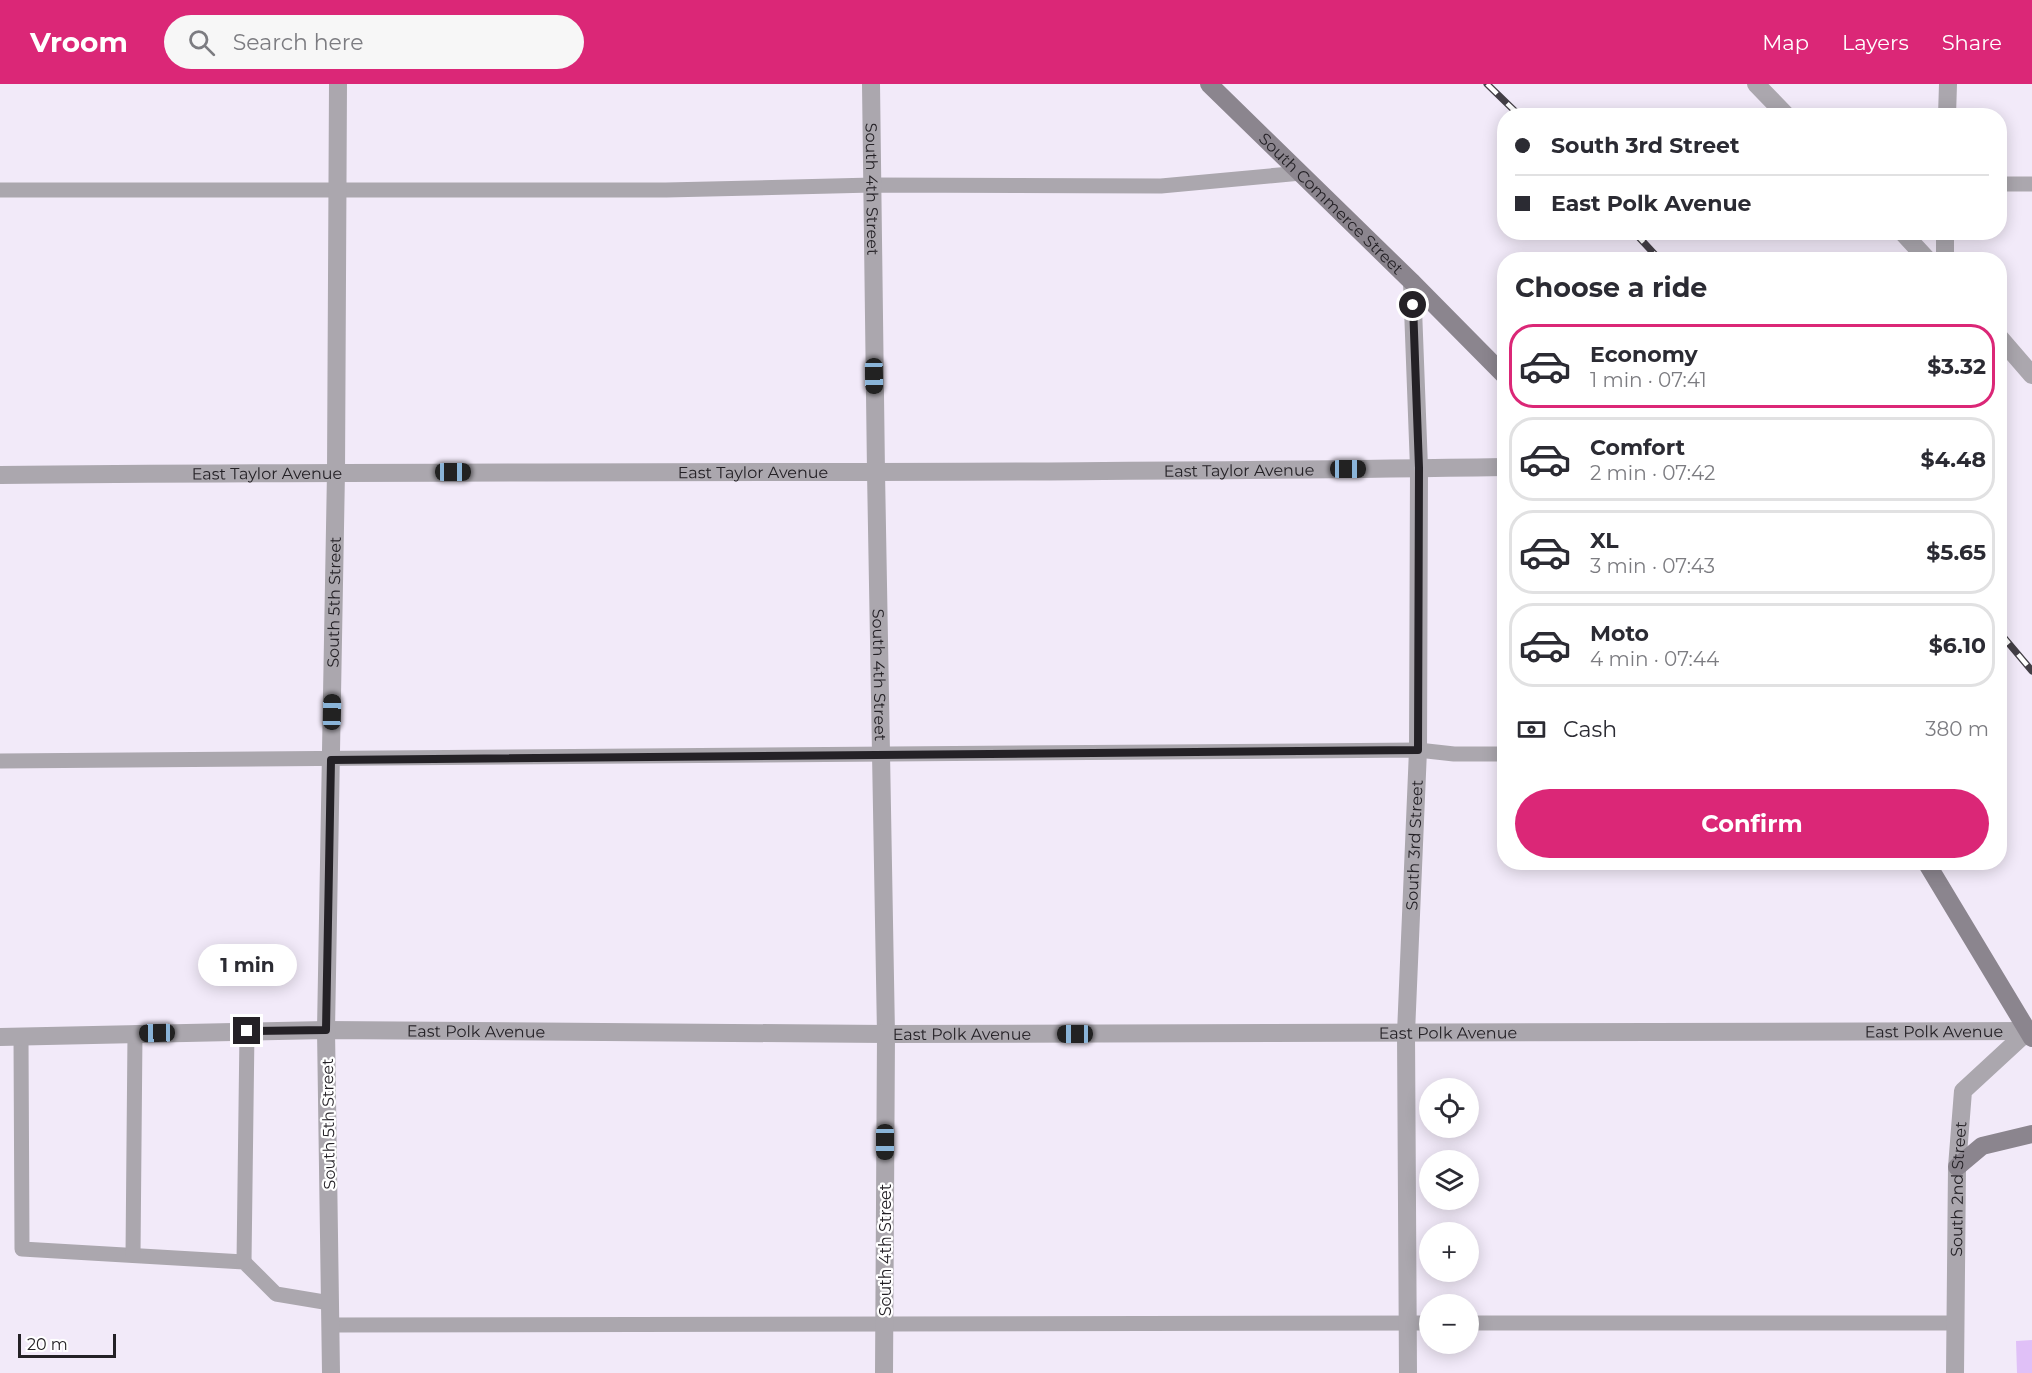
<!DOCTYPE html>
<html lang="en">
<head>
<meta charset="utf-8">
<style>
  :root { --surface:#fff; --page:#f7f7f7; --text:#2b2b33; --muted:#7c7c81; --line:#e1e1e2; --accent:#db2777 }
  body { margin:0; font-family:Montserrat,sans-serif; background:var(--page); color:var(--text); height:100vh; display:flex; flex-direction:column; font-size:22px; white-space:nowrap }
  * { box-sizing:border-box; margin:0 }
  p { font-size:20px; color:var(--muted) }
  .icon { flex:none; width:33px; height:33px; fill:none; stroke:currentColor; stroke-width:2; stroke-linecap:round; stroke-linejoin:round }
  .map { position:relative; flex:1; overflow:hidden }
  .drawer { position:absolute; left:1497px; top:168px; width:510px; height:618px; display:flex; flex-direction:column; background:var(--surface); border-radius:24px; box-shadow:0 3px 15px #0003 }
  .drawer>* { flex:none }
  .top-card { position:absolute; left:1497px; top:24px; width:510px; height:132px; border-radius:24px; box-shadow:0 3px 15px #0003; display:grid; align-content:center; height:132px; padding:0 18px; background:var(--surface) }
  .buttons { position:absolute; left:1419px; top:994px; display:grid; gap:12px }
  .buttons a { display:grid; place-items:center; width:60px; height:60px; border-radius:50%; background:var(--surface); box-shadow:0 3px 15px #0003; font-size:30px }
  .scale { position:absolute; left:18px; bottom:15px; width:98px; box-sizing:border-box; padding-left:6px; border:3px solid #242126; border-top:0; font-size:16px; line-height:21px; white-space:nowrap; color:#242126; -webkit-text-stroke:4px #fff; paint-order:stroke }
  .end { position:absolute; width:27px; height:27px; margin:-14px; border:8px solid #242126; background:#fff; box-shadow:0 0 0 3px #fff }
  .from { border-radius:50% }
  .bubble { position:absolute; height:42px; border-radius:21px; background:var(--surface); box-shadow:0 3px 15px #0003; font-size:20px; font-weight:700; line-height:42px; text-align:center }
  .car { position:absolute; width:18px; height:36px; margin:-18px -9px; border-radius:8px; box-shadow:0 0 4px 2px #0007; background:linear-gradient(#222 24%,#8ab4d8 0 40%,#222 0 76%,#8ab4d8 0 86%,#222 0) }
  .top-card b { display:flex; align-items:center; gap:21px; height:57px; font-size:22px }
  .top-card b+b { border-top:2px solid var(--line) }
  .top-card i { width:15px; height:15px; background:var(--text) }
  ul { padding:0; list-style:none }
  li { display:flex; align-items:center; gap:18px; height:84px; margin:0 12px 9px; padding:0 6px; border:3px solid var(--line); border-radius:24px }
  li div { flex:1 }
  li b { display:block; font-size:22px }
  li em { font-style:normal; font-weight:700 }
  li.selected { border-color:var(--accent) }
  li>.icon { width:54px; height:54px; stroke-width:1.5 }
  h2 { padding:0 18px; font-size:27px; line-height:72px }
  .pay { display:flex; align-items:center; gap:15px; height:66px; padding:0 18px; font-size:22px }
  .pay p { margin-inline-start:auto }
  .action { display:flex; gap:12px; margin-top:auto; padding:12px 18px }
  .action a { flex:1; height:69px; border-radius:36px; background:var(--accent); color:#fff; font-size:24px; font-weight:700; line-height:69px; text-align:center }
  header { display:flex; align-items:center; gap:36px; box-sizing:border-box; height:84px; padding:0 30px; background:var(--accent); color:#fff }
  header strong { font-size:28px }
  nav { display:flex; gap:33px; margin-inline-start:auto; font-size:21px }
  .search { width:420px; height:54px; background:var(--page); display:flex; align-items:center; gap:15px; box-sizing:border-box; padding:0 21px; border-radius:33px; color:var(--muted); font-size:22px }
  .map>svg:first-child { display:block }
  .building { fill:#e0c0f7 }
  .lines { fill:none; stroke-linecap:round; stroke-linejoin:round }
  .lane { stroke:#aba7ae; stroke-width:15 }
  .street { stroke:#aba7ae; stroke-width:18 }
  .secondary { stroke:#8b858e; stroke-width:18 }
  .rail-casing { stroke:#433f46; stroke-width:7 }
  .rail { stroke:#fff; stroke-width:4.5; stroke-dasharray:14; stroke-linecap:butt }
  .route { stroke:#242126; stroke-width:8 }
  .labels { text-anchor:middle; stroke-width:4.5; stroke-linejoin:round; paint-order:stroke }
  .street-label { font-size:16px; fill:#242126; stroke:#fff }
</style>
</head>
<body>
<header>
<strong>Vroom</strong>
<div class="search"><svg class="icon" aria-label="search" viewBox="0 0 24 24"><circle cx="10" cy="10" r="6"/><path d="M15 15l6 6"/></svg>Search here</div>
<nav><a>Map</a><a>Layers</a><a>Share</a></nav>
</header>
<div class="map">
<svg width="2032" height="1289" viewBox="0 0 2032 1289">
  <rect width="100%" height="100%" fill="#f2eaf9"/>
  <polygon class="building" points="2032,1256 2032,1289 2017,1289 2016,1257"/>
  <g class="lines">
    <g class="lane">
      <polyline points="2000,100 2032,100"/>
      <polyline points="0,106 666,106 873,101 1161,102 1301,89"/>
      <polyline points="0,677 1418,666 1454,670 1504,670"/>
      <polyline points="21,953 22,1165 244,1178 276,1210 330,1219"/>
      <polyline points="133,1171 135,949"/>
      <polyline points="244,1178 247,947"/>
      <polyline points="1468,1239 1955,1239"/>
      <polyline points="330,1241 1430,1239"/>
    </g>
    <g class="street">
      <path id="s1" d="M871 0 876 388 886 950 884 1289"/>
      <polyline points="1756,0 1787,32"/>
      <polyline points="1947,32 1948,0"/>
      <polyline points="1902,148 1928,176"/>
      <polyline points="1945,176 1945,148"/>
      <polyline points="2000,254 2032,291"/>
      <path id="s2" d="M0 391C501 386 1003 391 1504 383"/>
      <path id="s3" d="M0 953 326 946 886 950 2032 947"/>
      <path id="s4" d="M331 1289 326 946 336 388 338 0"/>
      <path id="s5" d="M1408 1289 1406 949 1418 666 1419 384 1412 198"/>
      <path id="s6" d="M1955 1289 1957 1083 1963 1007 2028 947"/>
    </g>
    <g class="secondary">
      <path id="s7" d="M1209 0 1412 198 1504 291"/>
      <polyline points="1926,778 2032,954"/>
      <polyline points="1957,1083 1982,1062 2032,1050"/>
    </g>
    <g class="rail-casing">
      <g id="rail">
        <polyline points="1487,0 1520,32"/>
        <polyline points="1634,148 1660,176"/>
        <polyline points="2000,549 2032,587"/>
      </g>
    </g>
    <use href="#rail" class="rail"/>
  </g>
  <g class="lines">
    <polyline class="route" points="247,947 326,946 331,676 1418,666 1419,384 1413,221"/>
  </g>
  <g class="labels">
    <g class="street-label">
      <text dy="6" stroke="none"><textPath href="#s1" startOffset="105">South 4th Street</textPath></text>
      <text dy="6" stroke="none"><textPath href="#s7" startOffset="171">South Commerce Street</textPath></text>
      <text dy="6" stroke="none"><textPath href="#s2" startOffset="1239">East Taylor Avenue</textPath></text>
      <text dy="6" stroke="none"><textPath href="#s2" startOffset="753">East Taylor Avenue</textPath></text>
      <text dy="6" stroke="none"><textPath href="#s2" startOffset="267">East Taylor Avenue</textPath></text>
      <text dy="6" stroke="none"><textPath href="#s4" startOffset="771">South 5th Street</textPath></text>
      <text dy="6" stroke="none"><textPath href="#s1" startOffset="591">South 4th Street</textPath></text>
      <text dy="6" stroke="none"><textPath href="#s5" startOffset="528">South 3rd Street</textPath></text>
      <text dy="6" stroke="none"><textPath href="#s3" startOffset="476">East Polk Avenue</textPath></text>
      <text dy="6" stroke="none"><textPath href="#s3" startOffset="1934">East Polk Avenue</textPath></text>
      <text dy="6" stroke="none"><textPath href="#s3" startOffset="1448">East Polk Avenue</textPath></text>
      <text dy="6" stroke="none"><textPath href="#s3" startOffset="962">East Polk Avenue</textPath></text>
      <text transform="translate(328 1040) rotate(-91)" y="6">South 5th Street</text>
      <text dy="6" stroke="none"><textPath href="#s6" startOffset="184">South 2nd Street</textPath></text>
      <text transform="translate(885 1166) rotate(-90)" y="6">South 4th Street</text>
    </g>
  </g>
</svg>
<div class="buttons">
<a><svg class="icon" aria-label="locate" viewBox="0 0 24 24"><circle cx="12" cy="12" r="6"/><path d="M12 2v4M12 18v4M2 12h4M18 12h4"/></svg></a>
<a><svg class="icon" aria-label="layers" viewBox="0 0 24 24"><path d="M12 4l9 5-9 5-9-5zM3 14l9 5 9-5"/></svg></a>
<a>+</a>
<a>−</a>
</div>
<div class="scale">20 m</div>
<i class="end from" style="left:1413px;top:221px"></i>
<i class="end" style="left:247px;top:947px"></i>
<div class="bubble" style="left:198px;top:860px;width:99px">1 min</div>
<i class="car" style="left:874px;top:292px;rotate:179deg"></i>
<i class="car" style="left:1348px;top:385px;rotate:90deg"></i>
<i class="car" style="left:453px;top:388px;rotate:90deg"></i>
<i class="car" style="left:332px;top:628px;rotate:1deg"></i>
<i class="car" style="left:157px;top:949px;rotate:269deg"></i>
<i class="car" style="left:1075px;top:950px;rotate:270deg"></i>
<i class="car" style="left:885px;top:1058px;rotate:180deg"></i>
<div class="top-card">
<b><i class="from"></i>South 3rd Street</b>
<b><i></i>East Polk Avenue</b>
</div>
<section class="drawer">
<h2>Choose a ride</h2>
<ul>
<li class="selected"><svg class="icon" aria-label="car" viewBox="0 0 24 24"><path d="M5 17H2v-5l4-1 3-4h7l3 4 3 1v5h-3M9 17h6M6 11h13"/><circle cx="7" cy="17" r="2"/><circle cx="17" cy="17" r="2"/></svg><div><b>Economy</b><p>1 min · 07:41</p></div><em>$3.32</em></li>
<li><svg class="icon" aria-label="car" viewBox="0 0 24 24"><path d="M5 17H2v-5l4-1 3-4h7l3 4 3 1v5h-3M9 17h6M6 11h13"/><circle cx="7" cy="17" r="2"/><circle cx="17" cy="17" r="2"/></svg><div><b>Comfort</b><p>2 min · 07:42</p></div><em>$4.48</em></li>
<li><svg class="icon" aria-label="car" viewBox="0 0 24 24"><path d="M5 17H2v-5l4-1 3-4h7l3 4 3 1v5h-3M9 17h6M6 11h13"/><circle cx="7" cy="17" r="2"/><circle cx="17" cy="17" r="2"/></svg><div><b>XL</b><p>3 min · 07:43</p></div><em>$5.65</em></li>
<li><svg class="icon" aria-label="car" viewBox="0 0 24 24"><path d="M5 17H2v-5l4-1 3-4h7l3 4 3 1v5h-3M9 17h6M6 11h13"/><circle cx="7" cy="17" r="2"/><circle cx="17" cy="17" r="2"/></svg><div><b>Moto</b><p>4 min · 07:44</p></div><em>$6.10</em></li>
</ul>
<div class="pay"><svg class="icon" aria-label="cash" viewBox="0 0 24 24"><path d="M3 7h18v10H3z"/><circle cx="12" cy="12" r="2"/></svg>Cash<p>380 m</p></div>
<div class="action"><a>Confirm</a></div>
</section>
</div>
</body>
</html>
